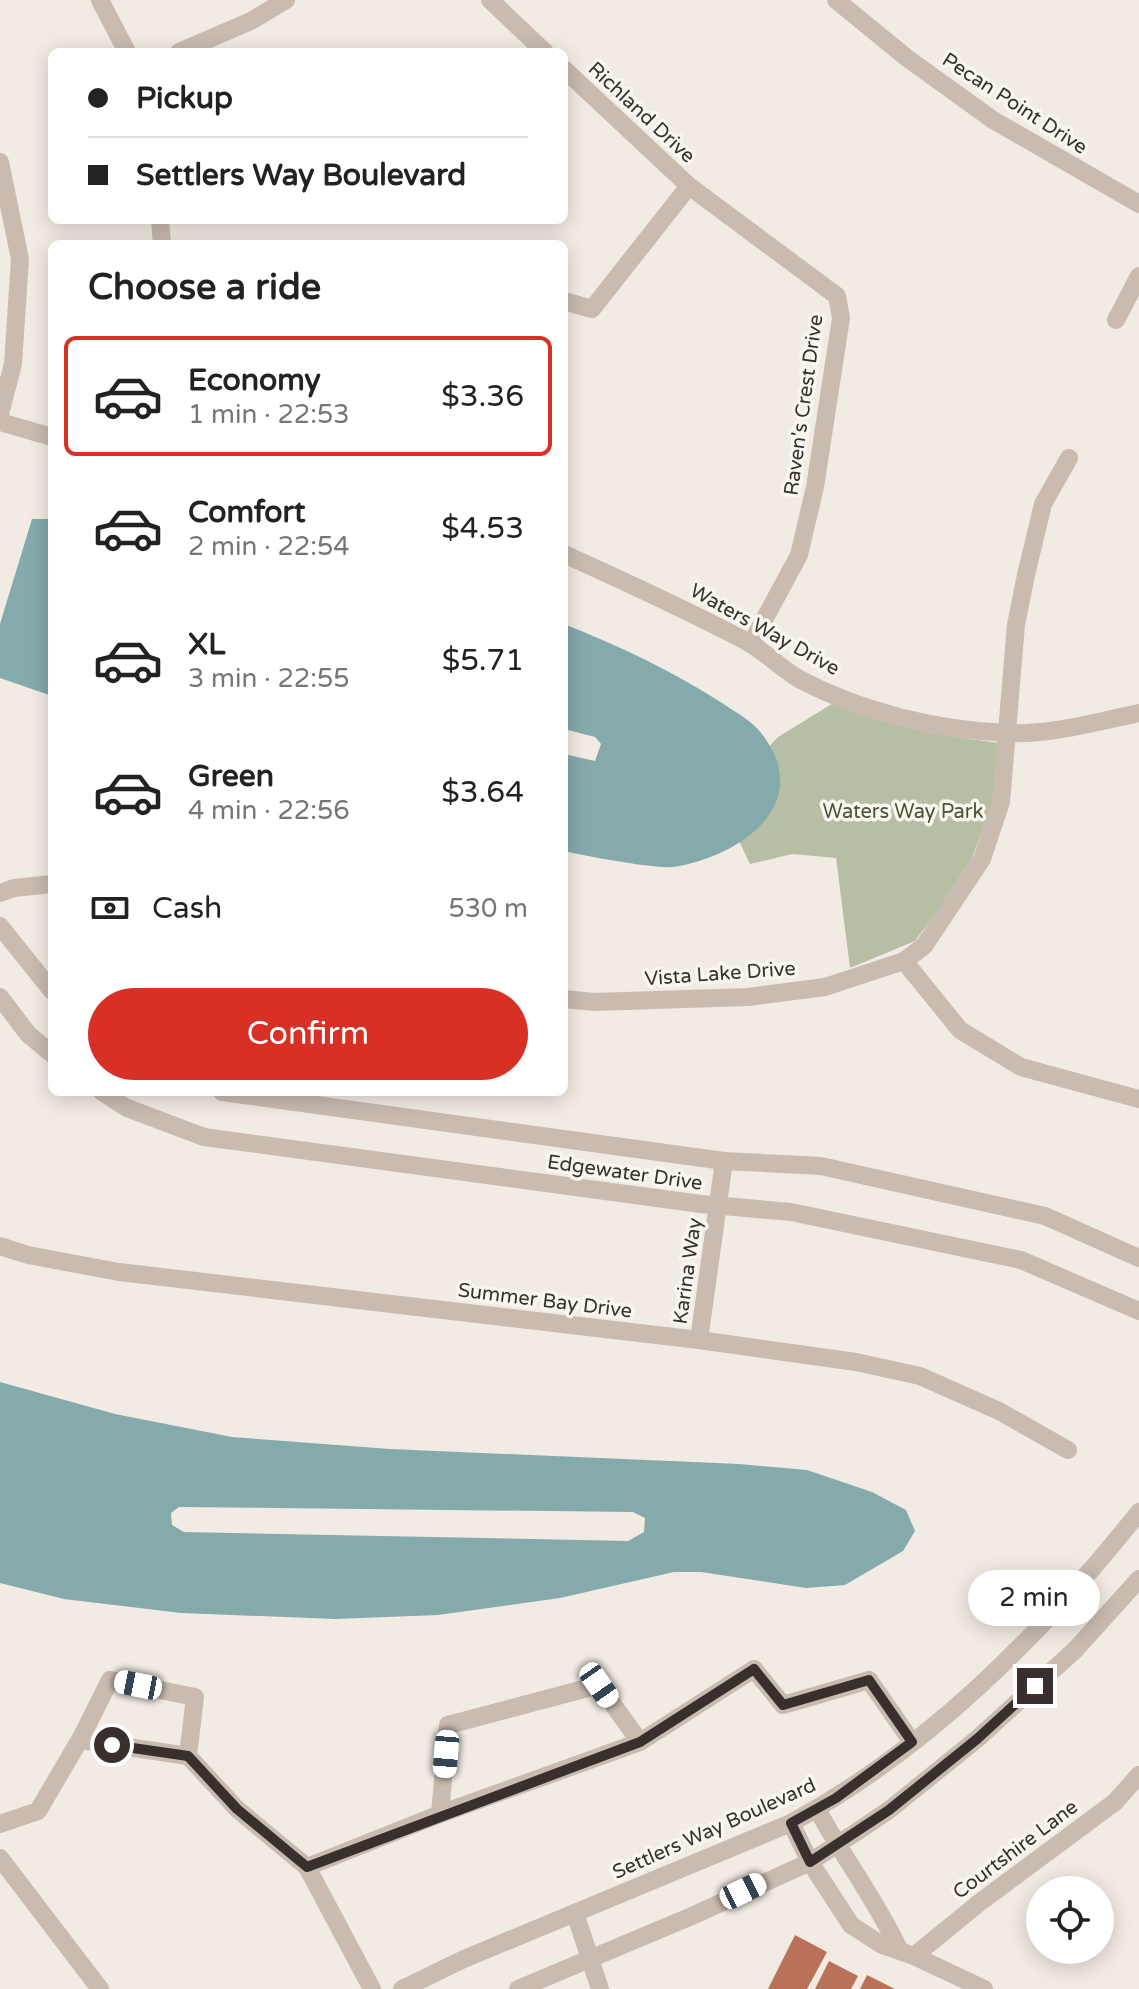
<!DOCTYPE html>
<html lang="en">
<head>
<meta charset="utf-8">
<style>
  :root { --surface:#fff; --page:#f2f2f2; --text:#222; --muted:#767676; --line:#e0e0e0; --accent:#d93025 }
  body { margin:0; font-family:"Varela Round",sans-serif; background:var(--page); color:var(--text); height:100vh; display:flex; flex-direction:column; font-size:30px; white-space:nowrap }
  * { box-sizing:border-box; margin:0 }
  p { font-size:26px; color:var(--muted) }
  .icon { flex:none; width:44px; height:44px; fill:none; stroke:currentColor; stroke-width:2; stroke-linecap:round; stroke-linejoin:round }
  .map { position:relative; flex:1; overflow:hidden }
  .side { position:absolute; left:48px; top:240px; width:520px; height:856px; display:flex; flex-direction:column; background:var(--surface); border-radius:12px; box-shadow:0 4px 20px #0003 }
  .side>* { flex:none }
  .top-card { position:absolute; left:48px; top:48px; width:520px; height:176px; border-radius:12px; box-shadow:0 4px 20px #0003; display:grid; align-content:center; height:176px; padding:0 40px; background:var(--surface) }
  .buttons { position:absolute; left:1026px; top:1876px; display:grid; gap:16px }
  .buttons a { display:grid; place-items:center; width:88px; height:88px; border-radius:50%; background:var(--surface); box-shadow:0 4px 20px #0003; font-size:40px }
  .end { position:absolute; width:36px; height:36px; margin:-18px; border:10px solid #39302d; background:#fff; box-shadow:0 0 0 4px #fff }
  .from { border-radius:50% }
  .bubble { position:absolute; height:56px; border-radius:28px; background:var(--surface); box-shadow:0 4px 20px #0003; font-size:26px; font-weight:600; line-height:56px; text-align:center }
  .car { position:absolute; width:24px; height:48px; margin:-24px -12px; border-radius:10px; box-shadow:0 0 6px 2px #0007; background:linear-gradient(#fff 24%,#345 0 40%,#fff 0 76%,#345 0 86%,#fff 0) }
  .top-card b { display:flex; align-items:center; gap:28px; height:76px; font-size:30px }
  .top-card b+b { border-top:2px solid var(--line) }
  .top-card i { width:20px; height:20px; background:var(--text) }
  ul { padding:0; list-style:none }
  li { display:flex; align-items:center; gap:24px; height:120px; margin:0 16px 12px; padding:0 24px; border:4px solid transparent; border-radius:12px }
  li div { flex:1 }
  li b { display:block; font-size:30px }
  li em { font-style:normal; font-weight:600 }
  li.selected { border-color:var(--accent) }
  li>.icon { width:72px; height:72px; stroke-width:1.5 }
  h2 { padding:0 40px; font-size:36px; line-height:96px }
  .pay { display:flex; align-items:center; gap:20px; height:88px; padding:0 40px; font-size:30px }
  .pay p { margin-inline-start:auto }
  .button { display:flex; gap:16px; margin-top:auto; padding:16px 40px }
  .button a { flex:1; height:92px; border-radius:48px; background:var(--accent); color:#fff; font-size:32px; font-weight:600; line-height:92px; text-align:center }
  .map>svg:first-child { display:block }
  .green { fill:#b6bfa4 }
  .water { fill:#85aaac; fill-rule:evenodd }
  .building { fill:#b9715a }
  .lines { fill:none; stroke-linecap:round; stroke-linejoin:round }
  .minor { stroke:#c9bbb0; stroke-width:18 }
  .route { stroke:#39302d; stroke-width:10 }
  .labels { text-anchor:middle; stroke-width:7; stroke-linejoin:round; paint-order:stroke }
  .street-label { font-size:20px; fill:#39302d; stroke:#f9f5ef }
  .park-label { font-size:20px; fill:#485433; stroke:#f9f5ef }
</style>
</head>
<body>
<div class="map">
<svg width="1139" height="1989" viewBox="0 0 1139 1989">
  <rect width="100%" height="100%" fill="#f1ebe3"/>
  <path class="green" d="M835 702C887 727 943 736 1000 743L992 804 972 858 938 910 915 941 850 968 836 858 792 854 750 864 733 828 761 755 778 737Z"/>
  <g class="water">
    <polygon points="32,519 52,519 52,696 0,678 0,624"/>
    <path d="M564 624C620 646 672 671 722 703 735 712 751 720 761 733 817 804 739 857 673 867 655 869 585 856 564 851V754L595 761 601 744 595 737 564 729Z"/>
    <path d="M0 1382 115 1414 232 1437 390 1449 739 1464 807 1470 872 1492 906 1510 915 1531 903 1551 845 1585 806 1588 701 1572H674L560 1598 438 1615 335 1619 181 1613 64 1599 0 1583ZM179 1507 633 1512 645 1518 644 1532 628 1541 184 1532 172 1525 171 1513Z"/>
  </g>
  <g class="building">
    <polygon points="795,1935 827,1952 807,1989 768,1989"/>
    <polygon points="829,1961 858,1976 851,1989 815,1989"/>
    <polygon points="867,1975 895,1989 860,1989"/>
  </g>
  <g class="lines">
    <g class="minor">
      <polyline points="100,0 127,52"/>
      <polyline points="490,0 545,52"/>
      <polyline points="836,0 907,58 993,120 1139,204"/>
      <polyline points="179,52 251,21 286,0"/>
      <polyline points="564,69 689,186 837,296 841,318 815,487 799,555 751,644"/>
      <polyline points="0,162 20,259 13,364 0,414"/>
      <polyline points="160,220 162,244"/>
      <polyline points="564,301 592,309 689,186"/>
      <polyline points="1116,320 1139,276"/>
      <polyline points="0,422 52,437"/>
      <path d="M564 554C626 582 686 610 746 641 766 652 781 669 801 680 862 712 937 730 1007 733 1051 735 1096 722 1139 713"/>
      <polyline points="0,893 14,888 52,884"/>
      <polyline points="0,926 52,991"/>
      <polyline points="904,961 960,1030 1021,1067 1139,1099"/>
      <polyline points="0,997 28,1034 52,1054"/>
      <polyline points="564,999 594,1002 748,997 825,987 904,961 924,946 982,859 1001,802 1016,625 1026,575 1043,504 1069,458"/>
      <polyline points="102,1092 127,1108 204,1137 701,1204 791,1212 1021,1260 1139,1311"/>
      <polyline points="222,1092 724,1161 821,1166 1045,1216 1139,1258"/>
      <polyline points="0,1246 28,1255 119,1272 699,1340 856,1362 920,1376 999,1411 1068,1450"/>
      <polyline points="699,1340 724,1161"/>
      <polyline points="82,1736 87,1741 188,1756 237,1809 307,1867 440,1814 640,1742 754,1669 783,1705 869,1680 912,1742"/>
      <path d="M817 1809C843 1857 876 1900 899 1949"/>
      <polyline points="440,1814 448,1725 599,1685 640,1742"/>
      <polyline points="791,1823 810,1862 851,1925 882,1945 914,1956 984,1989"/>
      <polyline points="0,1824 38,1811 82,1736 110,1680 195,1697 188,1756"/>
      <polyline points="0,1858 100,1989"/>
      <polyline points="307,1867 372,1989"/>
      <polyline points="575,1913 600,1989"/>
      <polyline points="914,1956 979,1903 1115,1802 1139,1775"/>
      <path d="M402 1989 464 1959 791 1823C929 1748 1042 1634 1139 1512"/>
      <polyline points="518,1989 692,1916 810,1862 852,1835 889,1810 977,1739 1075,1650 1139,1579"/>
    </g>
  </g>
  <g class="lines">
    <polyline class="route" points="112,1745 188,1756 237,1809 307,1867 640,1742 754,1669 783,1705 869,1680 912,1742 836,1798 791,1823 810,1862 889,1810 977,1739 1035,1686"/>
  </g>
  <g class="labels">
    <g class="street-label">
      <text transform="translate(1015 103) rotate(33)" y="7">Pecan Point Drive</text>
      <text transform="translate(642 112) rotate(43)" y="7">Richland Drive</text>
      <text transform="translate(803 405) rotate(-82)" y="7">Raven's Crest Drive</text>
      <text transform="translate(765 629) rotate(29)" y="7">Waters Way Drive</text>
      <text transform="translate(720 973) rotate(-4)" y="7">Vista Lake Drive</text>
      <text transform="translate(625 1172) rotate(8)" y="7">Edgewater Drive</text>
      <text transform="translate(687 1271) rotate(-82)" y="7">Karina Way</text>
      <text transform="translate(545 1300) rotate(7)" y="7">Summer Bay Drive</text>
      <text transform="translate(714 1828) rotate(-24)" y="7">Settlers Way Boulevard</text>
      <text transform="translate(1015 1849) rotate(-37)" y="7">Courtshire Lane</text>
    </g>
    <g class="park-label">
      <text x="903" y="818">Waters Way Park</text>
    </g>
  </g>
</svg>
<div class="buttons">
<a><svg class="icon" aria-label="locate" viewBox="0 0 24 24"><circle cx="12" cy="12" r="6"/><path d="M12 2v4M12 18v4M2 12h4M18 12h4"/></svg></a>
</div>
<i class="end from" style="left:112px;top:1745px"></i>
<i class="end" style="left:1035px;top:1686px"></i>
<div class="bubble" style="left:968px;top:1570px;width:132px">2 min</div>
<i class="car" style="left:138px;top:1685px;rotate:281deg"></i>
<i class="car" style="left:599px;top:1685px;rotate:145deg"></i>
<i class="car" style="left:446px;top:1754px;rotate:185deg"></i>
<i class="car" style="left:743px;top:1891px;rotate:64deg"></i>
<div class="top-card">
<b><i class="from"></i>Pickup</b>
<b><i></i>Settlers Way Boulevard</b>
</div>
<section class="side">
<h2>Choose a ride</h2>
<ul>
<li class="selected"><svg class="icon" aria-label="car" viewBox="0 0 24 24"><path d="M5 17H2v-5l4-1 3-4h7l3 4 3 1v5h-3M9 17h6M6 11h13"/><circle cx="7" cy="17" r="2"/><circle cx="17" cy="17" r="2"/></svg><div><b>Economy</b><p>1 min · 22:53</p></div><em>$3.36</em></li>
<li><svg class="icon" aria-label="car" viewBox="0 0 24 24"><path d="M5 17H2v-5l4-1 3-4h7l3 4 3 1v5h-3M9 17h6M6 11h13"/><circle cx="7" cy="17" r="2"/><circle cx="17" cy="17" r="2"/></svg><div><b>Comfort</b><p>2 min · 22:54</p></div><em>$4.53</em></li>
<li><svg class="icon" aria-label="car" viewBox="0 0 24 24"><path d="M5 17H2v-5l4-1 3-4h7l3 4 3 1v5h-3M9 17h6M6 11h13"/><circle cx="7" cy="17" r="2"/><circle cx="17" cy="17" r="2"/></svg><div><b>XL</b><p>3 min · 22:55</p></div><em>$5.71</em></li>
<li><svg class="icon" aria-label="car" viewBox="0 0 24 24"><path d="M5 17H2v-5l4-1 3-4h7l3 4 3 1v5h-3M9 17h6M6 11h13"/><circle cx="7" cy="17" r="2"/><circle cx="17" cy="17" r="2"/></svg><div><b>Green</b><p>4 min · 22:56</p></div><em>$3.64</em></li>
</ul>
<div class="pay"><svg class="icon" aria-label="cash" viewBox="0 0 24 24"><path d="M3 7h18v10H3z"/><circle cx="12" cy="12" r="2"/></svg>Cash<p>530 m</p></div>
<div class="button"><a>Confirm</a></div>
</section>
</div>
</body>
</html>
